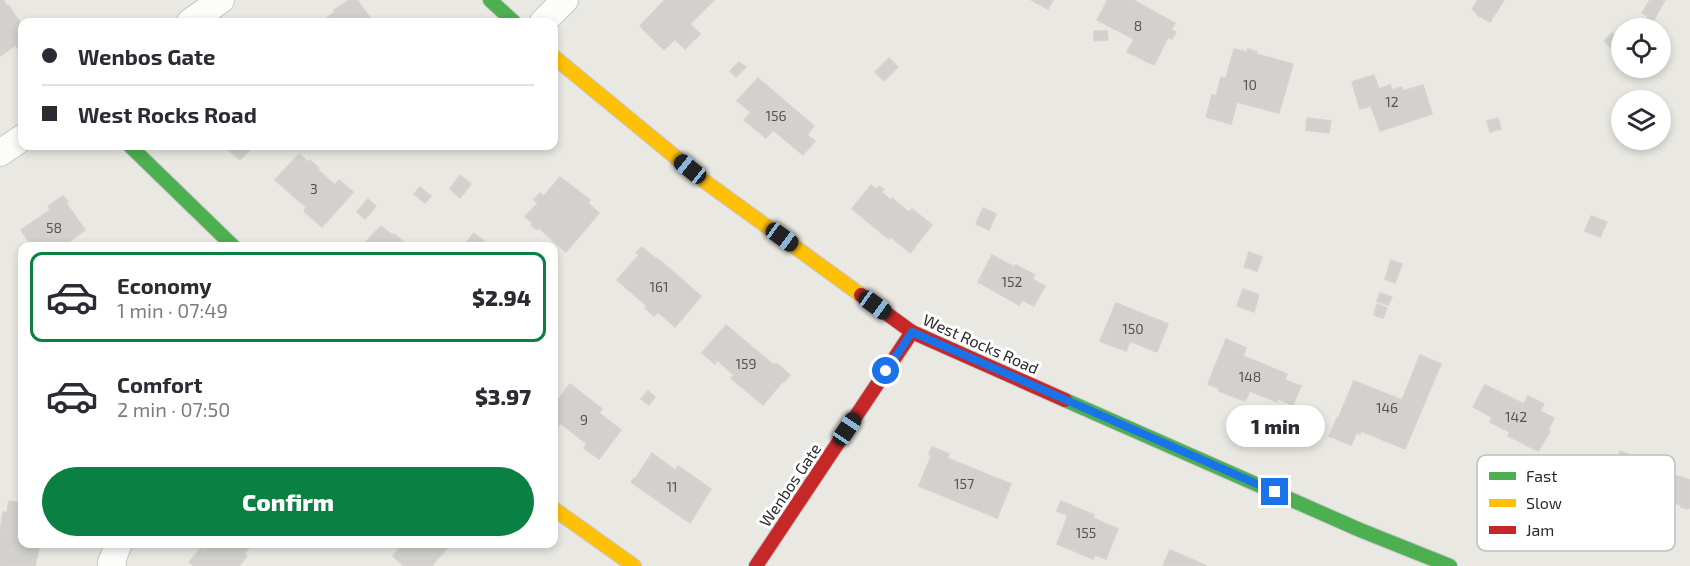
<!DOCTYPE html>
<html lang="en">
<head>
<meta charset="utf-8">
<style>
  :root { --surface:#fff; --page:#f2f2f3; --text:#2b2b33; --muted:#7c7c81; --line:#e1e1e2; --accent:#0b8043 }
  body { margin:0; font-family:"Exo 2",sans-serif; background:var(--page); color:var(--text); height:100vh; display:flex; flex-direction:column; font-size:22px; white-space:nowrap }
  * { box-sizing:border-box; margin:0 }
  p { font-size:20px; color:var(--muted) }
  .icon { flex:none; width:33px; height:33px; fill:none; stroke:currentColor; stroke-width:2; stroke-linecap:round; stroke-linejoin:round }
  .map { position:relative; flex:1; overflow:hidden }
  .side { position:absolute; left:18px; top:242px; width:540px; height:306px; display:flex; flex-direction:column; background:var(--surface); border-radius:12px; box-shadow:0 3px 9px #0003 }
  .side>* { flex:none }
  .banner { position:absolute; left:18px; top:18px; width:540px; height:132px; border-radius:12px; box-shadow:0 3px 9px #0003; display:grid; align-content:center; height:132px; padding:0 24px; background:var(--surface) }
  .fabs { position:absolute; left:1611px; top:18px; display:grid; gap:12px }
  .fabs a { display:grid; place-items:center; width:60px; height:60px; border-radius:50%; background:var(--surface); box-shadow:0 3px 9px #0003; font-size:30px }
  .end { position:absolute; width:27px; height:27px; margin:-14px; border:8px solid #1a73e8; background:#fff; box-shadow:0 0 0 3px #fff }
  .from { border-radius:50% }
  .bubble { position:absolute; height:42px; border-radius:21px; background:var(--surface); box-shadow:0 3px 9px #0003; font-size:20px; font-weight:800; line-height:42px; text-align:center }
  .car { position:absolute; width:18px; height:36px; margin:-18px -9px; border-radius:8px; box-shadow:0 0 4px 2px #0007; background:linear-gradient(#222 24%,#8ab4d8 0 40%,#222 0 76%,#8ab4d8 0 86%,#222 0) }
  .banner b { display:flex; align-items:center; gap:21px; height:57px; font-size:22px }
  .banner b+b { border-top:2px solid var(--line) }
  .banner i { width:15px; height:15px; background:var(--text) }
  ul { padding:10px 0 0; list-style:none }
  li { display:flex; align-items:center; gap:18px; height:90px; margin:0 12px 9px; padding:0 12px; border:3px solid transparent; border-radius:12px }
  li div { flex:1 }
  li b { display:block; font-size:22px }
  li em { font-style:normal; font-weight:800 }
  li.selected { border-color:var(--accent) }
  li>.icon { width:54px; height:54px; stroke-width:1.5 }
  .button { display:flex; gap:12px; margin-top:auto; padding:12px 24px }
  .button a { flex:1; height:69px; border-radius:36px; background:var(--accent); color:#fff; font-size:24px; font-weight:800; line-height:69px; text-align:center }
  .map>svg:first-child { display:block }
  .building { fill:#d3d1cd; stroke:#d5d3ce; stroke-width:1.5 }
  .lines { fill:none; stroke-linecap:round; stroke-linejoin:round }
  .street-casing { stroke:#c7c6c6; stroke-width:28 }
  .fast-casing { stroke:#c7c6c6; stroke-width:16 }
  .slow-casing { stroke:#c7c6c6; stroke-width:16 }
  .jam-casing { stroke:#c7c6c6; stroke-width:16 }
  .street { stroke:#fcfcfb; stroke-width:26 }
  .fast { stroke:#4caf50; stroke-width:14 }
  .slow { stroke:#ffc107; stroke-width:14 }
  .jam { stroke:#c62828; stroke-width:14 }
  .route { stroke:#1a73e8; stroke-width:8 }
  .labels { text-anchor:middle; stroke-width:6; stroke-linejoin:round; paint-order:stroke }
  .number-label { font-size:14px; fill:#565554 }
  .street-label { font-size:16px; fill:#2b2b2b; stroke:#fff }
  .key { fill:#fff; stroke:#bfbfbf; stroke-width:1.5 }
  .key-label { font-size:16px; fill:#2b2b2b }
</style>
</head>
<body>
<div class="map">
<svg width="1690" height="566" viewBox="0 0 1690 566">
  <rect width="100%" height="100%" fill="#eae8e2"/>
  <g class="building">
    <polygon points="0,0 3,0 7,6 8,5 22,25 22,45 18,48 16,45 0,56"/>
    <polygon points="349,0 357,0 373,22 321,22 335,12 334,10"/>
    <polygon points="665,0 714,0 690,24 700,34 685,49 675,39 664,50 640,26"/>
    <polygon points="1031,0 1053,0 1048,9"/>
    <polygon points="1108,0 1133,0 1175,23 1171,30 1176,32 1172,39 1168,37 1154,65 1127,52 1134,39 1097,20"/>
    <polygon points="1478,0 1504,0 1490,22 1477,15 1478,14 1472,9"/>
    <polygon points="1650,0 1665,0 1650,27 1644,24 1648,16 1642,13"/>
    <polygon points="1094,31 1107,31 1108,40 1094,41"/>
    <polygon points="1612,33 1622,41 1615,51 1604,41"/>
    <polygon points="1234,49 1247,52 1248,49 1257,52 1256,54 1293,64 1279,113 1237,102 1231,124 1206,117 1212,95 1216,96 1221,77 1226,78"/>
    <polygon points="889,58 898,67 884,81 875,72"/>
    <polygon points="739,62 746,67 736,77 730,71"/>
    <polygon points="1374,75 1379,89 1390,85 1392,90 1402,87 1403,91 1423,85 1432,114 1380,131 1371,106 1360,109 1352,82"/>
    <polygon points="758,78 814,126 807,135 815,141 803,155 773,130 766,138 744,120 751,112 737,101"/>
    <polygon points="1307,118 1331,121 1329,133 1306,130"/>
    <polygon points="1498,118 1501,129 1490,132 1487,121"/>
    <polygon points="224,146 253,146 240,160"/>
    <polygon points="299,154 308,162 310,160 319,168 318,170 335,185 339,180 353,192 322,227 304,211 306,207 275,180"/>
    <polygon points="460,175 471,184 460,198 450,189"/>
    <polygon points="560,177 590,200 588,203 599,213 566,252 539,228 537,230 531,225 533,223 525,217 538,203 534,200 540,193 544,196"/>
    <polygon points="871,185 876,189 879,186 884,190 881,192 891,200 892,198 909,212 912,209 932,225 910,253 891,237 889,239 852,209"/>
    <polygon points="420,187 431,196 425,203 414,194"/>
    <polygon points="63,196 68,202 66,203 85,230 63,246 32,246 21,230 50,210 48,206"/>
    <polygon points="368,199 376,206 365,219 357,212"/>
    <polygon points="983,208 996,214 989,230 976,224"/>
    <polygon points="1591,216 1607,222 1600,237 1585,231"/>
    <polygon points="381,226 392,235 394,234 408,246 362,246"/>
    <polygon points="474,233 484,241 480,246 470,246 466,243"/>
    <polygon points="642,247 656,259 657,258 701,296 675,327 658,312 654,316 645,308 647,306 617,280 639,255 636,253"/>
    <polygon points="1249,252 1262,257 1257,271 1244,267"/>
    <polygon points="992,255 1014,267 1016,265 1035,275 1032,279 1045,286 1034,306 1022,300 1019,305 978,282"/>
    <polygon points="1391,260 1402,264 1395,283 1385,279"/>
    <polygon points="1243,289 1259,295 1254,312 1237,306"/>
    <polygon points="1380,293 1392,297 1388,305 1377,301"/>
    <polygon points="1116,303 1168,324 1157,352 1130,341 1126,351 1100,341"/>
    <polygon points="1377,304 1387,308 1383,318 1374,315"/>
    <polygon points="726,325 774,365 776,363 790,375 784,382 783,381 763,405 731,378 734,375 717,360 715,364 702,353"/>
    <polygon points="1226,339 1246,348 1243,356 1287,374 1285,380 1301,386 1293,405 1278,399 1277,402 1250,391 1245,401 1219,391 1220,389 1208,384"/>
    <polygon points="1420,355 1441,364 1405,449 1361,431 1360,434 1357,432 1351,445 1329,436 1337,418 1338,419 1354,381 1402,400"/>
    <polygon points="570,384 602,409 599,413 621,430 599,459 584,448 587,444 560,423 558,426 554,423 554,405"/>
    <polygon points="1485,385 1524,404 1528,396 1544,404 1540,411 1554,418 1548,430 1550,431 1538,451 1508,436 1510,432 1490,422 1492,417 1473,407"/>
    <polygon points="648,391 655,397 649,405 641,399"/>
    <polygon points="932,447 949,454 947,458 1011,484 997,518 919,486 931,456 929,454"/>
    <polygon points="1620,451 1642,459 1648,455 1655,458 1658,464 1670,468 1668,473 1690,480 1690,508 1687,509 1681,507 1681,505 1657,497 1656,500 1633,493 1630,502 1606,495"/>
    <polygon points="652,453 675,470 678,466 711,489 690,523 631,482 634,478 635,479"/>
    <polygon points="9,501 22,503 22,543 40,543 35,566 0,566 0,532 3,512 7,513"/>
    <polygon points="1061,501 1094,515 1093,518 1118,529 1106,559 1095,555 1093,559 1057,544 1068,515 1057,511"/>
    <polygon points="210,543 253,543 244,554 247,556 239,566 194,566 189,562 201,548 204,550"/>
    <polygon points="404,543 452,543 432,565 433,566 404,566 393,556"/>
    <polygon points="1170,550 1207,566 1163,566"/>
  </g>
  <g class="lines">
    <g class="street-casing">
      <g id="street">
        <polyline points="190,22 221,0"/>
        <polyline points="543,22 565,0"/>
        <polyline points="0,153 22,138"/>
        <polyline points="113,566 111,563 119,543"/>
      </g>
    </g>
    <g class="fast-casing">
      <g id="fast">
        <polyline points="490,0 514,22"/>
        <polyline points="130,146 233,246"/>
        <polyline points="1065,400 1360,530 1450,566"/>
      </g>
    </g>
    <g class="slow-casing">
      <g id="slow">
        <polyline points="554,57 707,183 861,295"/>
        <polyline points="554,509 634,566"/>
      </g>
    </g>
    <g class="jam-casing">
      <g id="jam">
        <polyline points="861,295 912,332 1065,400"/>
        <polyline points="756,566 912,332"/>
      </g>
    </g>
    <use href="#street" class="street"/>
    <use href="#fast" class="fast"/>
    <use href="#slow" class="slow"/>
    <use href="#jam" class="jam"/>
  </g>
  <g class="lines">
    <polyline class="route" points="886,371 912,332 1275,492"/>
  </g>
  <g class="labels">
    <g class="number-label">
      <text x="1138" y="31">8</text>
      <text x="1250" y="90">10</text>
      <text x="1392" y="107">12</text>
      <text x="776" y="121">156</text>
      <text x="314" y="194">3</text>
      <text x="54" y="233">58</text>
      <text x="1012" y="287">152</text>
      <text x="659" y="292">161</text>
      <text x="1133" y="334">150</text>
      <text x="746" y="369">159</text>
      <text x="1250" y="382">148</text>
      <text x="1387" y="413">146</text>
      <text x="1516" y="422">142</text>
      <text x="584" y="425">9</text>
      <text x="964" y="489">157</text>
      <text x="672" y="492">11</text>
      <text x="1086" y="538">155</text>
    </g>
    <g class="street-label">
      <text transform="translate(981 344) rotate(24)" y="6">West Rocks Road</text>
      <text transform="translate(790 485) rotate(-56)" y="6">Wenbos Gate</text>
    </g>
  </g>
  <rect x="1477" y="455" width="198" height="96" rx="9" class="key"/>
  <rect x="1489" y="472" width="27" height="8" fill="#4caf50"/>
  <rect x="1489" y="499" width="27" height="8" fill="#ffc107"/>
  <rect x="1489" y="526" width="27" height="8" fill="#c62828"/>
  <g class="key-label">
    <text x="1526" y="482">Fast</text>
    <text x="1526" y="509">Slow</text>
    <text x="1526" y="536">Jam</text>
  </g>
</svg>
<div class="fabs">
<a><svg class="icon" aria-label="locate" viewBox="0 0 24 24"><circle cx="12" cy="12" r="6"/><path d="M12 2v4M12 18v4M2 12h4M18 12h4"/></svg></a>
<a><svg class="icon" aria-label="layers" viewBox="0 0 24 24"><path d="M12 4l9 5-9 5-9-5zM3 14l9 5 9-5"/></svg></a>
</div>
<i class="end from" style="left:886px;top:371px"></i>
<i class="end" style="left:1275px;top:492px"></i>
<div class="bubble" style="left:1226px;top:405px;width:99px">1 min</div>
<i class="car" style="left:690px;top:169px;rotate:309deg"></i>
<i class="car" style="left:782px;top:237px;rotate:126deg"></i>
<i class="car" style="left:875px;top:305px;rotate:126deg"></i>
<i class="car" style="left:847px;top:429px;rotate:34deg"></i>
<div class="banner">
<b><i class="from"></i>Wenbos Gate</b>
<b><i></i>West Rocks Road</b>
</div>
<section class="side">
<ul>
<li class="selected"><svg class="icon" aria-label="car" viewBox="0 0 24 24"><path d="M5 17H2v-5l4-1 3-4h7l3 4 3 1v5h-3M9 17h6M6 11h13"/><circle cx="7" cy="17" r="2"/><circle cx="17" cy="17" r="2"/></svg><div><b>Economy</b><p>1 min · 07:49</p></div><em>$2.94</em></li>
<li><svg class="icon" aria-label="car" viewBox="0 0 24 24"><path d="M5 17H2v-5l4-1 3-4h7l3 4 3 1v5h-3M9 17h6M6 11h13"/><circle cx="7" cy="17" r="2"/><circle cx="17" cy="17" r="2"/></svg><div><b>Comfort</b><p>2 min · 07:50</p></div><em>$3.97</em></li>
</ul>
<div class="button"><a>Confirm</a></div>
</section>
</div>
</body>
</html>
